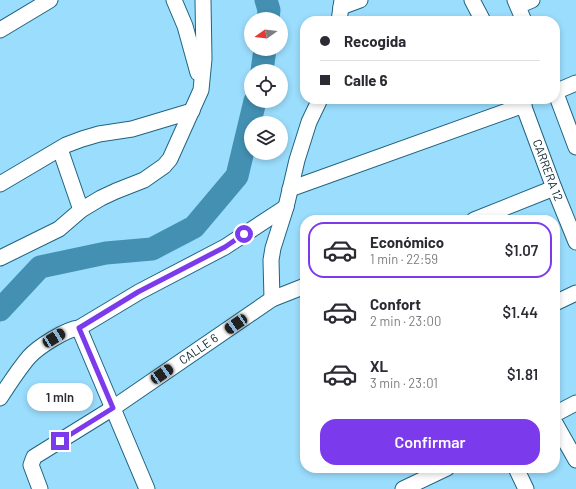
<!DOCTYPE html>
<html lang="es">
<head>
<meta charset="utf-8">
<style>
  :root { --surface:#fff; --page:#f7f7f7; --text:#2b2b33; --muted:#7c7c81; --line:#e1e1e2; --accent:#7c3aed }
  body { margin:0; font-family:Barlow,sans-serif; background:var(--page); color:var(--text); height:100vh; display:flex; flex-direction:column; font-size:15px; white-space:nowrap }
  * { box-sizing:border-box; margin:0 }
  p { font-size:13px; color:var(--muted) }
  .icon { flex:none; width:22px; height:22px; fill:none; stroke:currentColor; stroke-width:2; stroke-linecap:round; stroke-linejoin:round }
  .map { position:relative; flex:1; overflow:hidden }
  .details { position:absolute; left:300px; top:215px; width:260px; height:258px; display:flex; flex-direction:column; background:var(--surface); border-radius:16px; box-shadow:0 2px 6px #0003 }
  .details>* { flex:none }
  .hud { position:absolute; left:300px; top:16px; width:260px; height:88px; border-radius:16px; box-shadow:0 2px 6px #0003; display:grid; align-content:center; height:88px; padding:0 20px; background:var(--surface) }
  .needle { width:26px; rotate:256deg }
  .controls { position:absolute; left:244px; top:12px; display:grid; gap:8px }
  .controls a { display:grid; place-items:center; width:44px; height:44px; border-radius:50%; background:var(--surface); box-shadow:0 2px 6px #0003; font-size:20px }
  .end { position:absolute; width:18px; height:18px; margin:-9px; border:5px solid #7c3aed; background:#fff; box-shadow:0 0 0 2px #fff }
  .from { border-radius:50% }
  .bubble { position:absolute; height:28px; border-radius:14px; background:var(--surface); box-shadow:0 2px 6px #0003; font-size:13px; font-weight:600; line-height:28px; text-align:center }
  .car { position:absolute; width:12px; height:24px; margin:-12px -6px; border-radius:5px; box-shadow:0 0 3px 1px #0007; background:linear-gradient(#222 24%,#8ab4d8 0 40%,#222 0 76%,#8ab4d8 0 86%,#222 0) }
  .hud b { display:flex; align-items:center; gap:14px; height:38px; font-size:15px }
  .hud b+b { border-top:1px solid var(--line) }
  .hud i { width:10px; height:10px; background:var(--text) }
  ul { padding:7px 0 0; list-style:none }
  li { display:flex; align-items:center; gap:12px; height:56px; margin:0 8px 6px; padding:0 12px; border:2px solid transparent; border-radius:16px }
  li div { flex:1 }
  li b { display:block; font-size:15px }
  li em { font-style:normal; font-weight:600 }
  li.active { border-color:var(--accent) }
  li>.icon { width:36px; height:36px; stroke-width:1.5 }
  .action { display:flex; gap:8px; margin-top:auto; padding:8px 20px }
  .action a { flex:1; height:46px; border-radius:16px; background:var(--accent); color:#fff; font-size:16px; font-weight:600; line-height:46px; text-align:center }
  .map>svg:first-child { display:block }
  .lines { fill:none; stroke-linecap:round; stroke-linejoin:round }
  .river { stroke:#4390b2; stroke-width:23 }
  .minor-casing { stroke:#206480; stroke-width:17 }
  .minor { stroke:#fff; stroke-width:15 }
  .route { stroke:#7c3aed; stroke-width:5 }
  .labels { text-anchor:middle; stroke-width:4; stroke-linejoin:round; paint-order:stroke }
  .street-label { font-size:12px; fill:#031e2a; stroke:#9bddfd }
</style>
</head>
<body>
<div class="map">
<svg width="576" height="489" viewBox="0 0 576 489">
  <rect width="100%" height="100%" fill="#9bddfd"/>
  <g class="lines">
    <g class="river">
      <polyline points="266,0 269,10 268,19"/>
      <polyline points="262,71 265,49"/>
      <polyline points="0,310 40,267 106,253 152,249 194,227 237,176 255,101"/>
    </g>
    <g class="minor-casing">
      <g id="minor">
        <polyline points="174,0 185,26 198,73"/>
        <polyline points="472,0 483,21"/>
        <polyline points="515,0 524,21"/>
        <polyline points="518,6 532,0"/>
        <polyline points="341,7 360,0"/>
        <polyline points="339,21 342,0"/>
        <polyline points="0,30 50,0"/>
        <polyline points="555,91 576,147"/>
        <polyline points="555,92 576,83"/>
        <path id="s1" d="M521 99 554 188 576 242"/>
        <polyline points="60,149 81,210"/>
        <polyline points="0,184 66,145 82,139 99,134 132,129 192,111"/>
        <polyline points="290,189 524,105"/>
        <polyline points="474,220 554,188"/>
        <polyline points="0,258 59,229 81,210 101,198 116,191 144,180 164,166 170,159 201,90 204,59 203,0"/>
        <polyline points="272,299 271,260 273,248 286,207 297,160 309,122 320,99"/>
        <polyline points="555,303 576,293"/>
        <path d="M0 398C9 384 18 370 29 357 38 347 66 329 79 328"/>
        <polyline points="555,414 576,403"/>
        <polyline points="555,423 576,460"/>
        <polyline points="516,468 526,489"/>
        <path id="s2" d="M40 489 31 465 34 457 113 408 272 299 305 286"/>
        <polyline points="147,489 79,328 139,292 225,247 286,207"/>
        <polyline points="403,489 447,468"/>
      </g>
    </g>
    <use href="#minor" class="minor"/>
  </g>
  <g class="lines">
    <polyline class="route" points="60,441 113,408 79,328 138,292 225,247 244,234"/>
  </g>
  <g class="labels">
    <g class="street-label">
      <text dy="4" stroke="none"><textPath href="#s1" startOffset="76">CARRERA 12</textPath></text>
      <text dy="4" stroke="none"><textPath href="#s2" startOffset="231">CALLE 6</textPath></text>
    </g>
  </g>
</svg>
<div class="controls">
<a><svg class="needle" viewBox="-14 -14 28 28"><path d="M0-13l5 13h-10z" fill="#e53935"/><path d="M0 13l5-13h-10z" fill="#7c7c81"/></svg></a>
<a><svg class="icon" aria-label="locate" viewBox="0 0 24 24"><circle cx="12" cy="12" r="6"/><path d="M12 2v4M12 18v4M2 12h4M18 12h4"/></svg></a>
<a><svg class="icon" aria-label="layers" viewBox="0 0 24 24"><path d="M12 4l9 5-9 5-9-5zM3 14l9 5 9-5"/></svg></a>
</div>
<i class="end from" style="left:244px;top:234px"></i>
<i class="end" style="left:60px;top:441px"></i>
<div class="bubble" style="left:27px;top:383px;width:66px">1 min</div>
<i class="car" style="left:236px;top:324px;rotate:236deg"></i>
<i class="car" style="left:54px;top:338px;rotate:58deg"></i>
<i class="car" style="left:162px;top:374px;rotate:56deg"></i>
<div class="hud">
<b><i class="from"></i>Recogida</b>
<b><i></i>Calle 6</b>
</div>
<section class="details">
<ul>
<li class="active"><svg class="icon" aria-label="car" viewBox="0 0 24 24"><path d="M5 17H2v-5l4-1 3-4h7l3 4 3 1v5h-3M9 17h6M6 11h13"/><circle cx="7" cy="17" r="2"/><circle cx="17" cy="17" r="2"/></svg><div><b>Económico</b><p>1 min · 22:59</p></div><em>$1.07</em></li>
<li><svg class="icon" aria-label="car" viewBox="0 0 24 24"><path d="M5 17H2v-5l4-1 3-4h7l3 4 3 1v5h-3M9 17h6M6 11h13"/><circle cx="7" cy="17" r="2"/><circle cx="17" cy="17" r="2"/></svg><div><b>Confort</b><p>2 min · 23:00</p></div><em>$1.44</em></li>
<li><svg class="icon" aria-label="car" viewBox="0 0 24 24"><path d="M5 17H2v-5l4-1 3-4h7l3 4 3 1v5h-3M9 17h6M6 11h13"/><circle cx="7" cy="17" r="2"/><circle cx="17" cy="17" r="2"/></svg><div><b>XL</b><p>3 min · 23:01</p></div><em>$1.81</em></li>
</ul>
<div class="action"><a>Confirmar</a></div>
</section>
</div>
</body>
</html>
